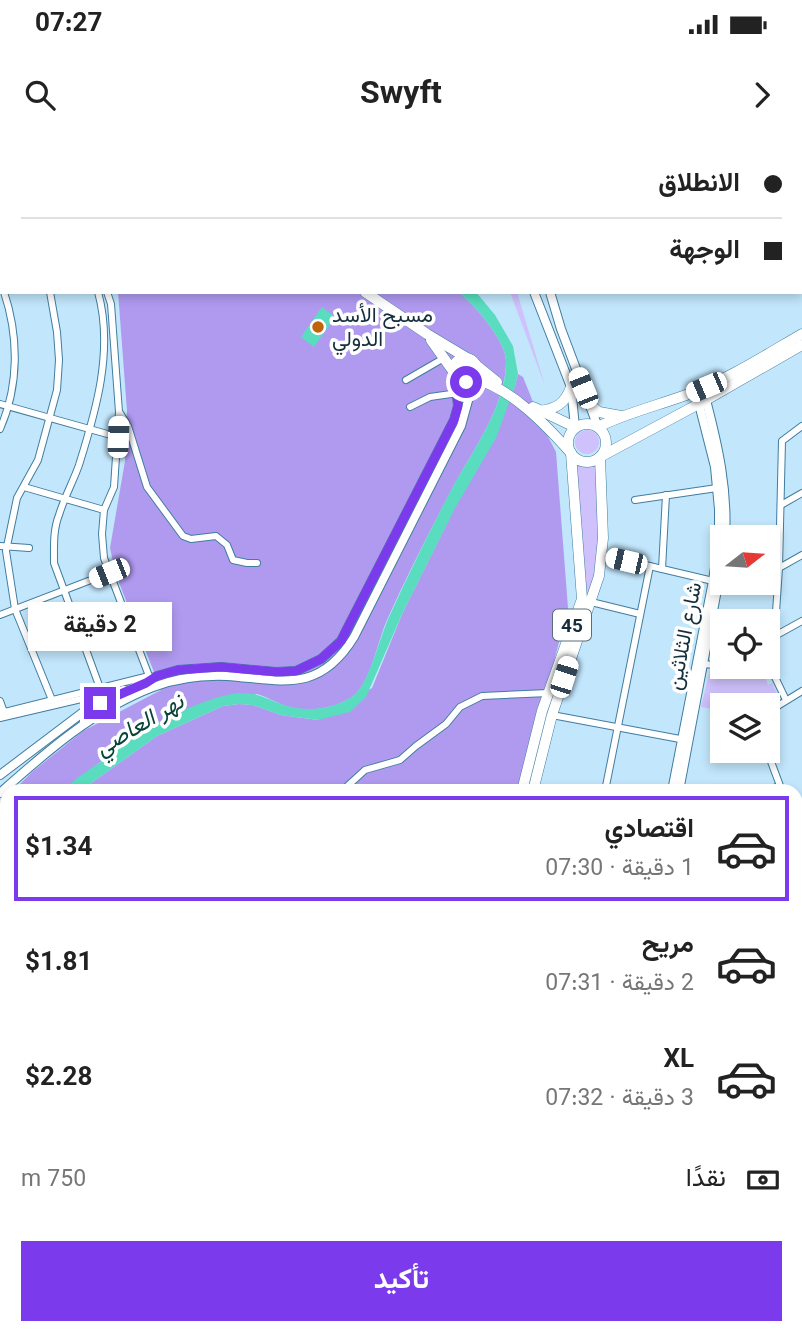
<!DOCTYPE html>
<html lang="ar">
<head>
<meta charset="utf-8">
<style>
  :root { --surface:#fff; --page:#f6f6f6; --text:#222; --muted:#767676; --line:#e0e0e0; --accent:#7c3aed }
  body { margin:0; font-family:Georgia,Vazirmatn,serif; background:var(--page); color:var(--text); direction:rtl; height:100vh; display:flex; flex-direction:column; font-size:26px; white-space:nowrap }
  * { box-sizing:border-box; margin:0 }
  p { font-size:23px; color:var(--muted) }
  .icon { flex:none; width:38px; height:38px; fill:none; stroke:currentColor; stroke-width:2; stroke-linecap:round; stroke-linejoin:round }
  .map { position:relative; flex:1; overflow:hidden; direction:ltr }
  .side { position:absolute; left:0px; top:644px; width:803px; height:551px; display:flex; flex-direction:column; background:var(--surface); border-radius:21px 21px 0 0; box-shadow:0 4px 10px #0003; direction:rtl }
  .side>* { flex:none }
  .top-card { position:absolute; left:0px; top:0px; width:803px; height:154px; box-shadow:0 4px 10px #0003; direction:rtl; display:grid; align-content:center; height:154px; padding:0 21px; background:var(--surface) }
  .needle { width:46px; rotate:73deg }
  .fabs { position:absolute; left:710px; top:385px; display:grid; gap:14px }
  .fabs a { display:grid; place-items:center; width:70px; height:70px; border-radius:0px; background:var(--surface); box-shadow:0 4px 10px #0003; font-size:35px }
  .end { position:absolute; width:32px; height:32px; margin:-16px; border:9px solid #7c3aed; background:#fff; box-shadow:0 0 0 4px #fff }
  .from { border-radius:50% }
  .bubble { position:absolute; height:49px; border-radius:0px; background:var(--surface); box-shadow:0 4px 10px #0003; font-size:23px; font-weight:700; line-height:49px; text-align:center; direction:rtl }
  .car { position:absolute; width:21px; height:42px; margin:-21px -10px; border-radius:9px; box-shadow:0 0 5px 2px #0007; background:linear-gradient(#fff 24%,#345 0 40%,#fff 0 76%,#345 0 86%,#fff 0) }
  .top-card b { display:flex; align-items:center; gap:24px; height:66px; font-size:26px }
  .top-card b+b { border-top:2px solid var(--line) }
  .top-card i { width:18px; height:18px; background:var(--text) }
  ul { padding:12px 0 0; list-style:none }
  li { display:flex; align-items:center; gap:21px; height:105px; margin:0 14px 10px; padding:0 7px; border:4px solid transparent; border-radius:0px }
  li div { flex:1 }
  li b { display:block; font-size:26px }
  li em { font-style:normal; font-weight:700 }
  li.active { border-color:var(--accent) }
  li>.icon { width:63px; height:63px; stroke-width:1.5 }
  .pay { display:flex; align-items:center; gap:18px; height:77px; padding:0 21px; font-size:26px }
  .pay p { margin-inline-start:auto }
  .primary-button { display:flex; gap:14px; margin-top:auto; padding:14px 21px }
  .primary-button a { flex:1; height:80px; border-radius:0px; background:var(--accent); color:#fff; font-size:28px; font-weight:700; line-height:80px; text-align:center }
  .status { display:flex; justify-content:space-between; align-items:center; height:49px; padding:0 35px; background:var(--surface); direction:ltr }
  .status svg { height:19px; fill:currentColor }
  header { display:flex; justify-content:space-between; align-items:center; height:91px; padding:0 21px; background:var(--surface); font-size:32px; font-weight:700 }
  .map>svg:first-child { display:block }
  .green { fill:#cfc1fc }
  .forest { fill:#b09af0 }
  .water { fill:#59ddbe }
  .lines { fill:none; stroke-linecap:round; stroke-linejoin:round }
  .river { stroke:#59ddbe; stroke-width:9 }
  .minor-casing { stroke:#417d9f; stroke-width:8 }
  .tertiary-casing { stroke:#417d9f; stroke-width:9 }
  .secondary-casing { stroke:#417d9f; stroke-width:10 }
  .primary-casing { stroke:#417d9f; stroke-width:11 }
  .trunk-casing { stroke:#417d9f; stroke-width:11 }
  .minor { stroke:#fff; stroke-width:6 }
  .tertiary { stroke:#fff; stroke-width:7 }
  .secondary { stroke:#fff; stroke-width:8 }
  .primary { stroke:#fff; stroke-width:10 }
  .trunk { stroke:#fff; stroke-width:10 }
  .route { stroke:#7c3aed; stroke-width:9 }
  .poi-dot { fill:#bf640d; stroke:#fff; stroke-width:2.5 }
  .labels { text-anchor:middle; stroke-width:7; stroke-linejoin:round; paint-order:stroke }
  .shield { fill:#fff; stroke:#5b6d76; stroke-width:2 }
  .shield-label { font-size:19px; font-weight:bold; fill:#152e3c }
  .poi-label { font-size:21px; fill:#152e3c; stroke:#fff; text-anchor:start }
  .street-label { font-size:21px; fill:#152e3c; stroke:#fff }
  .water-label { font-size:23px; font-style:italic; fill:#074337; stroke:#fff }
</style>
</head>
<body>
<div class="status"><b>07:27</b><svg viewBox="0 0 49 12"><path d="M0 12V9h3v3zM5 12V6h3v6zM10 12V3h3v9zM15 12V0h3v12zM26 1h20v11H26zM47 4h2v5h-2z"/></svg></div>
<header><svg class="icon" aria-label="forward" viewBox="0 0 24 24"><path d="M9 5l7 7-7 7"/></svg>Swyft<svg class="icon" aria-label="search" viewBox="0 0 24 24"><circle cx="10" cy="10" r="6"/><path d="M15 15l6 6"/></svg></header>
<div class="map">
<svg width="802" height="1195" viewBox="0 0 802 1195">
  <rect width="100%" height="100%" fill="#c2e6fc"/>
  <g class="green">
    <polygon points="510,152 517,152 545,246"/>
    <circle cx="587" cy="302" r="12"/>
    <polygon points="575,319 582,323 595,322 599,393 597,423 588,457 586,457"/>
    <polygon points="710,530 765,536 768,545 772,543 779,557 766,565 723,565 723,571 701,567"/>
  </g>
  <g class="forest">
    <path d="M118 152H459C475 165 506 201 506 221 506 266 473 310 453 347 430 391 407 435 387 480 378 500 370 545 352 557 334 569 307 573 286 566 275 562 267 557 257 554L134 596 63 651H13L32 632 83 591 161 550 116 435 110 408 125 321 127 271Z"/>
    <polygon points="518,234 523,237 543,287 556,312 568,468 520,651 80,651 157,596 223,566 239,564 253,565 281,575 318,580 372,548 403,472 515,246"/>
    <polygon points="7,657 7,1188 104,1188 96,1195 0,1195 0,665"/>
  </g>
  <g class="water">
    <path d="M459 152H476L495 175 513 206 518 234 515 246 496 298 455 368 403 472 366 557 350 572 318 580 281 575 253 565 239 564 223 566 157 596 80 651H63C75 638 91 629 105 619 115 612 124 603 134 596 156 581 216 553 242 553 259 553 270 561 287 566 307 572 335 569 353 556 369 545 380 495 390 475 408 435 428 395 448 356 468 317 507 267 506 221 506 201 475 165 459 152Z"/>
    <polygon points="322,167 335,177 314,207 301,197"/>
  </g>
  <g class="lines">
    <g class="river">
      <polyline points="0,740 7,731"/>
      <polyline points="0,757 7,759"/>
      <polyline points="0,1091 7,1090"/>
    </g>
    <g class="minor-casing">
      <g id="minor">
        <polyline points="44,0 45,2"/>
        <polyline points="57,0 57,2"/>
        <polyline points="279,0 280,2"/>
        <polyline points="362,0 362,2"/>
        <polyline points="580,0 580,2"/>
        <polyline points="610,0 611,2"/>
        <polyline points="709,0 710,2"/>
        <polyline points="755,0 756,2"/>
        <polyline points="401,2 401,0"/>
        <polyline points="651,2 652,0"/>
        <polyline points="720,2 721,0"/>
        <polyline points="763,2 767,0"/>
        <polyline points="0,57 2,59"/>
        <polyline points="0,135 2,134"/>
        <polyline points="0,142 2,147"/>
        <polyline points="50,152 57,192 59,220 57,250 38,320 17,358 6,411 15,469 52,560"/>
        <path d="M98 152C114 210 96 271 79 325 73 342 64 358 59 375 53 390 54 407 54 423L100 548"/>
        <polyline points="107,152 111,164 119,272 114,347 104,370 102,394 104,418 149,536"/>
        <polyline points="406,240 444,218"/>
        <polyline points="0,264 118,297"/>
        <polyline points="410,267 430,257 458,253"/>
        <polyline points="120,273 128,286 147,347 183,396 191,399 216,396 227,405 233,420 247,423 257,423"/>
        <path d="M0 289C19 246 19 197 4 152"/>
        <polyline points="24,347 104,370"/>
        <polyline points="635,360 717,348"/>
        <polyline points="781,365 802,353"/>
        <polyline points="0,406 29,408"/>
        <polyline points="603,415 713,441"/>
        <polyline points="779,428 802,415"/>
        <polyline points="662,429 666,355"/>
        <polyline points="587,461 640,474"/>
        <polyline points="0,475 109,433"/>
        <polyline points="773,497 802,481"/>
        <polyline points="704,524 723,526"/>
        <polyline points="729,527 772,531"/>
        <polyline points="786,560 772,531 779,428 782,301 802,286"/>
        <polyline points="0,561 4,572"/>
        <polyline points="768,572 802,551"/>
        <polyline points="0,573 149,536 153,538"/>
        <polyline points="552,575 680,599"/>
        <polyline points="0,578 124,549"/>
        <polyline points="767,611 782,651"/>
        <polyline points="342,651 365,630 400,620 416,606 446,584 460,567 482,556 548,553"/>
        <polyline points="605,651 650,426"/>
        <polyline points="766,651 779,646"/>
        <polyline points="796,688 802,703"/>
        <polyline points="796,740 802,738"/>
        <polyline points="0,800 7,802"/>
        <polyline points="796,836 802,835"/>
        <polyline points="0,870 7,865"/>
        <polyline points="0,880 7,895"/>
        <polyline points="0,906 7,903"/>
        <polyline points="796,1052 802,1070"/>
        <polyline points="512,1188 513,1195"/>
        <polyline points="596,1188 598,1195"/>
        <polyline points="716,1188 718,1195"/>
        <polyline points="731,1188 733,1195"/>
        <polyline points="778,1188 780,1195"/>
        <polyline points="0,1193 7,1177"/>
        <polyline points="81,1195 92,1188"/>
        <polyline points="110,1195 115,1188"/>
        <polyline points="626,1195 649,1188"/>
      </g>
    </g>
    <g class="tertiary-casing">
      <polyline id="tertiary" points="802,15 802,14"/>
    </g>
    <g class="secondary-casing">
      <g id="secondary">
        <polyline points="528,2 528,0"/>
        <polyline points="537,2 537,0"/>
        <polyline points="534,152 571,247 575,287"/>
        <polyline points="550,152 561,189 598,287"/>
        <path d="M706 260C718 306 728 350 725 397"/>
        <polyline points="0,635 86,570 157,536 178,530 221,527 276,532 296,531 321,519 341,501 346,491 454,280 458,266 455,236"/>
        <polyline points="672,651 713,441 719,399 719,369 715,327 699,264"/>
        <polyline points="679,651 723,418"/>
        <path d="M0 653C46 612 95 569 153 547 177 538 201 535 227 536 282 540 319 554 354 497L461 286 474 239"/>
      </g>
    </g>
    <g class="primary-casing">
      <g id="primary">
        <polyline points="139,0 141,2"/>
        <polyline points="365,152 427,194 467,218"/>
        <polyline points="431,200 453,231"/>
        <circle cx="465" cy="230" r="12"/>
        <polyline points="476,225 497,242"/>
        <path d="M474 239C510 247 546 285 571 313"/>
        <polyline points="533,267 575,287"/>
        <path d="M539 271C556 269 565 264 571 247"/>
        <polyline points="796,915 802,914"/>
        <polyline points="796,938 802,935"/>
      </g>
    </g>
    <g class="trunk-casing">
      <g id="trunk">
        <polyline points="590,265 599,272 621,276"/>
        <circle cx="587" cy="303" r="19"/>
        <path d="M598 287C626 273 656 266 686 255 727 240 764 216 802 194"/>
        <polyline points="522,651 542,571 582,459 571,313"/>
        <polyline points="533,651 552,575 599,436 603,398 600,317 706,260 802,205"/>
        <polyline points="461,1188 461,1195"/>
        <polyline points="472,1188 473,1195"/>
      </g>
    </g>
    <use href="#minor" class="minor"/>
    <use href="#tertiary" class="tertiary"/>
    <use href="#secondary" class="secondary"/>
    <use href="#primary" class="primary"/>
    <use href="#trunk" class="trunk"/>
  </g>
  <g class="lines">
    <polyline class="route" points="100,563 146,543 157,536 178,530 221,527 276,532 296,531 321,519 341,501 346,491 454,280 458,266 455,236 466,242"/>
  </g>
  <circle class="poi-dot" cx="318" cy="187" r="7"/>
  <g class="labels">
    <rect class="shield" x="553" y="469.5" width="38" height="31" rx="5"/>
    <g class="shield-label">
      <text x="572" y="492">45</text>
    </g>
    <g class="poi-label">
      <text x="332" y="182">مسبح الأسد<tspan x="332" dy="24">الدولي</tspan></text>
    </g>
    <g class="street-label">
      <text transform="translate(684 496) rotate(-79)" y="7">شارع الثلاثين</text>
    </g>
    <g class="water-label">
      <text transform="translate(139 584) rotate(-31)" y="8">نهر العاصي</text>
    </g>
  </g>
</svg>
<div class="fabs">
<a><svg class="needle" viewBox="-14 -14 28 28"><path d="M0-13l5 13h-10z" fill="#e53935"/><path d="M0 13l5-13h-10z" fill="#767676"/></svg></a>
<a><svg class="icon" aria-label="locate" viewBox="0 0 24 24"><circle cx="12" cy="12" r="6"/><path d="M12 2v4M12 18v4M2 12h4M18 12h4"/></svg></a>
<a><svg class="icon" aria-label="layers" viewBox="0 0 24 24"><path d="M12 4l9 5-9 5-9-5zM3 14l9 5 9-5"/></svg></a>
</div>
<i class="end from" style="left:466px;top:242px"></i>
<i class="end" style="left:100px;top:563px"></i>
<div class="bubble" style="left:28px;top:462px;width:144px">2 دقيقة</div>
<i class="car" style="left:706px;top:247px;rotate:247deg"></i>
<i class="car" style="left:583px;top:248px;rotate:338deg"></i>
<i class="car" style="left:118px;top:297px;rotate:2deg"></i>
<i class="car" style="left:626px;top:421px;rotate:283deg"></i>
<i class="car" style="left:109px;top:433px;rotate:248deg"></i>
<i class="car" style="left:564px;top:537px;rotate:18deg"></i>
<div class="top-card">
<b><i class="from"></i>الانطلاق</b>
<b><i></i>الوجهة</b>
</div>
<section class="side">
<ul>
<li class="active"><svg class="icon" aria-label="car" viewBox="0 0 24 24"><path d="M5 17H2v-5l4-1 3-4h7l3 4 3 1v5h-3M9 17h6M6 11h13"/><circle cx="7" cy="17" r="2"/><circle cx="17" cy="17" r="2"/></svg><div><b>اقتصادي</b><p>1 دقيقة · 07:30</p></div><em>$1.34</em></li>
<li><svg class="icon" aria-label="car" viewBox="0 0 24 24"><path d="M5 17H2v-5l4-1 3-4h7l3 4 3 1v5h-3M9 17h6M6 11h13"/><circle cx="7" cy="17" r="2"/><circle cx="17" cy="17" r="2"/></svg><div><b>مريح</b><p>2 دقيقة · 07:31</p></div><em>$1.81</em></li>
<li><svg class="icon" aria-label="car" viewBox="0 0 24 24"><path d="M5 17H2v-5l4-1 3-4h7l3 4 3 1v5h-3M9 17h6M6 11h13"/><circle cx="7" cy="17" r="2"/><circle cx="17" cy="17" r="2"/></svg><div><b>XL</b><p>3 دقيقة · 07:32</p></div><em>$2.28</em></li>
</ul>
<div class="pay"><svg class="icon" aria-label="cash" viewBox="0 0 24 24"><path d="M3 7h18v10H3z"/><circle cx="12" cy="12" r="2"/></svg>نقدًا<p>750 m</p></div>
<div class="primary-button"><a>تأكيد</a></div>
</section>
</div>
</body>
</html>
